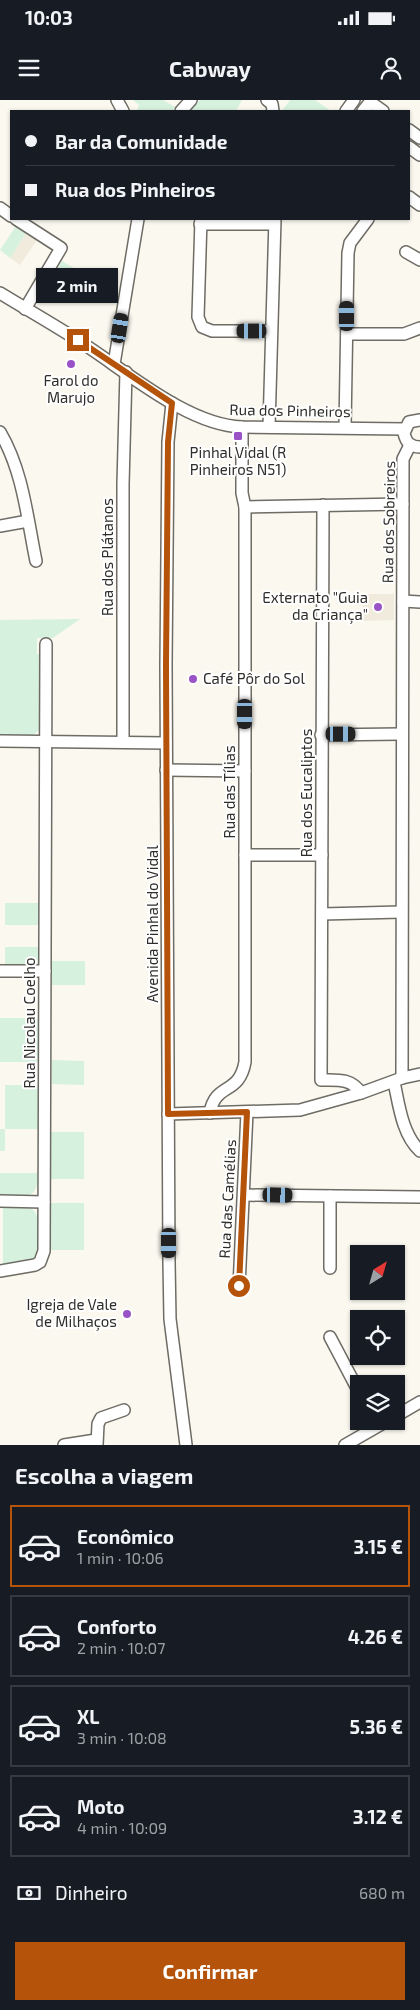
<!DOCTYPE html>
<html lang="pt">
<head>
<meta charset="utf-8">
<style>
  :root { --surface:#171b24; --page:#20242c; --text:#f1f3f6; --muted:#9ea1a6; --line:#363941; --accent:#b45309 }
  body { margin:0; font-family:"Exo 2",sans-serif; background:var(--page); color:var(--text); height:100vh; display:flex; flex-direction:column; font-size:19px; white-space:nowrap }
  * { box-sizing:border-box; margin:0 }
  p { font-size:16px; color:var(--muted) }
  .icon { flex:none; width:28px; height:28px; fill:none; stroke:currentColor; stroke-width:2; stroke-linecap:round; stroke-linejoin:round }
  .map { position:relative; height:1345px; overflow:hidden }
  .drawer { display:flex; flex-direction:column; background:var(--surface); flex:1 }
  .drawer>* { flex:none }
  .top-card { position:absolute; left:10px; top:10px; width:400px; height:110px; border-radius:0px; box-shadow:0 1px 4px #0004; display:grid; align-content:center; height:110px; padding:0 15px; background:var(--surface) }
  .needle { width:32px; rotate:37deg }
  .tools { position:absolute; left:350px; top:1145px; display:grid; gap:10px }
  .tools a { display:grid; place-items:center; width:55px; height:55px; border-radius:0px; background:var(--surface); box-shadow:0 1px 4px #0004; font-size:25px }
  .end { position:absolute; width:22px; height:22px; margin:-11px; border:6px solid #b45309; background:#fff; box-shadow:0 0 0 2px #fff }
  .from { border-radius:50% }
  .bubble { position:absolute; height:35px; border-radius:0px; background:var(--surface); box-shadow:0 1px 4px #0004; font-size:16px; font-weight:700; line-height:35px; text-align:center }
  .car { position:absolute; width:15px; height:30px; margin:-15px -8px; border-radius:6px; box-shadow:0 0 4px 1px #0007; background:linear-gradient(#222 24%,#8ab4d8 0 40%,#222 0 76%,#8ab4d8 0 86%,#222 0) }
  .top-card b { display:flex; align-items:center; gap:18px; height:48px; font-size:19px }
  .top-card b+b { border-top:1px solid var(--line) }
  .top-card i { width:12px; height:12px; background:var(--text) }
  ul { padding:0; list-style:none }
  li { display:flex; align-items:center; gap:15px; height:82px; margin:0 10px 8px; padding:0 5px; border:2px solid var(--line); border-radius:0px }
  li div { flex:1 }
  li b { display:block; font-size:19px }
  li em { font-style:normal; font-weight:700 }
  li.on { border-color:var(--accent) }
  li>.icon { width:45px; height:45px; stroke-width:1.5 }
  h2 { padding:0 15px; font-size:22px; line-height:60px }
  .pay { display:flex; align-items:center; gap:12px; height:55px; padding:0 15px; font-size:19px }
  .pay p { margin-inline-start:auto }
  .primary-button { display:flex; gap:10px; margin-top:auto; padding:10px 15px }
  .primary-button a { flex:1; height:58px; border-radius:0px; background:var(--accent); color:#fff; font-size:20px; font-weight:700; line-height:58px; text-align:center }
  .status { display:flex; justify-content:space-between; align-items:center; height:35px; padding:0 25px; background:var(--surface); direction:ltr }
  .status svg { height:14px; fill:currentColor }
  header { display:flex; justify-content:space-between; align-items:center; height:65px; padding:0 15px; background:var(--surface); font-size:22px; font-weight:700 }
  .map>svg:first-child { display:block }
  .built { fill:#f0ebdc }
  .green { fill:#d6f1de }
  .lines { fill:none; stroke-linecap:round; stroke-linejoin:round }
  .minor-casing { stroke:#6e6c65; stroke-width:14 }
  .minor { stroke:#fff; stroke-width:11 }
  .route { stroke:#b45309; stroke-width:6 }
  .poi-dot { fill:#9a53c7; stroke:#fff; stroke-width:2 }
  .labels { text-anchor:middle; stroke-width:4; stroke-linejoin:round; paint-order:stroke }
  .poi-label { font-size:15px; fill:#2f2e2b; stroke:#fff }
  .street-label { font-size:15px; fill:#2f2e2b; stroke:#fff }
</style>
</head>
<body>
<div class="status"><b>10:03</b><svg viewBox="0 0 49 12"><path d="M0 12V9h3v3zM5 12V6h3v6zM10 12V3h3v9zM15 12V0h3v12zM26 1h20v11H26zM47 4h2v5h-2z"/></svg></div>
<header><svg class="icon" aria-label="menu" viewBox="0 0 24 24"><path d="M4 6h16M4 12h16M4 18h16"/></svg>Cabway<svg class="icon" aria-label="person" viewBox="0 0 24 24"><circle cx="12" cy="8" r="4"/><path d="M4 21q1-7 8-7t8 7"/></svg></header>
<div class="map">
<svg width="420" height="1345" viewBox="0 0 420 1345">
  <rect width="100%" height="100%" fill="#faf8ef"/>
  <g class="built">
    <polygon points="26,133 37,140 20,165 10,158"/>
    <polygon points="362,494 394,494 394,520 362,521"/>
  </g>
  <g class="green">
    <polygon points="133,0 163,0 175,7 172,11 137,11 139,5"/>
    <polygon points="200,0 242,0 236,11 188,11"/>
    <polygon points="290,0 315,0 331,11 282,11"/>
    <polygon points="16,126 26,133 10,158 0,150"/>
    <polygon points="62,161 92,179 87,201 50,181"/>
    <polygon points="80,519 53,538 37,538 37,554 42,554 39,630 33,635 0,635 0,520"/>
    <rect x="5" y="803" width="34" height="22"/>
    <rect x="5" y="847" width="34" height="22"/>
    <rect x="52" y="861" width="33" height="24"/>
    <rect x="0" y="918" width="38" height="44"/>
    <polygon points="52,960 84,961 84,985 52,984"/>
    <polygon points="5,985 38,985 38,1029 5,1029 5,1051 0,1051 0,1029 5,1029"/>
    <rect x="51" y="1032" width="33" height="47"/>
    <path d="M0 1073H38C38 1103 24 1095 0 1095Z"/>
    <rect x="51" y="1103" width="33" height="47"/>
    <path d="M3 1108C11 1108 25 1106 32 1109 42 1114 40 1152 33 1159L3 1164Z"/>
  </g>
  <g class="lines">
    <g class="minor-casing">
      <g id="minor">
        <polyline points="117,0 123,11"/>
        <polyline points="267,0 272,4 273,11"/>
        <polyline points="181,11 191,0"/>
        <polyline points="346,11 354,0"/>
        <polyline points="363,11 370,2 383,11"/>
        <polyline points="409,30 420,38"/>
        <polyline points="409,47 420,55"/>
        <polyline points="409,97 420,105"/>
        <polyline points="0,108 11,116"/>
        <polyline points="16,119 61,148 25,209"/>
        <polyline points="201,119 198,217 202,227 212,231 271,231"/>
        <polyline points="200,124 273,124"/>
        <polyline points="406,152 420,160"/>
        <path d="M0 193C26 209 53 224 79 241 125 270 187 325 242 327L405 329"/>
        <polyline points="347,234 404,234 420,228"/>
        <polyline points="114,264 138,119"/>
        <polyline points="172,303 168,342 166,565 169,1162 170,1219 186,1345"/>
        <path d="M420 320 409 322 404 333C406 343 411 347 420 347"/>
        <polyline points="269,327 275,119"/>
        <polyline points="345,327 348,153 350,143 368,119"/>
        <path d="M0 332C23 371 27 417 36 461"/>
        <path d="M323 405 321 980C338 980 351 978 361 993"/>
        <polyline points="245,407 403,404"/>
        <polyline points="0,426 28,421"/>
        <polyline points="403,501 420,502"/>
        <polyline points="321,635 401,634"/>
        <polyline points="0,641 166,643"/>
        <polyline points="123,642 123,384 126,272"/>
        <polyline points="166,670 245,671"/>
        <polyline points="245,755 322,755"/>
        <polyline points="322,814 401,812"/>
        <polyline points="0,871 45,871"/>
        <polyline points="402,978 403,359 410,345"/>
        <path d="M394 982C399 1005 402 1034 420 1051"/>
        <path d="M210 1013C215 982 239 996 245 962V407L242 393V327"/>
        <polyline points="168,1014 300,1010 361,993 402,978 420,974"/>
        <polyline points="244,1095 420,1097"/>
        <polyline points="0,1101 44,1102"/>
        <polyline points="330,1168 330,1096"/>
        <polyline points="0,1171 35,1165 40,1162 44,1151 46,544"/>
        <polyline points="239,1187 247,1012"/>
        <polyline points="330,1237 359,1292"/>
        <polyline points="396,1316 420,1302"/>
        <polyline points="64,1345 96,1340"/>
        <polyline points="97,1345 98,1324 101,1318 124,1310"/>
        <polyline points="345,1345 387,1321"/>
      </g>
    </g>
    <use href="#minor" class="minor"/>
  </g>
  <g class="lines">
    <polyline class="route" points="78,240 172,303 168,342 166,565 168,1014 247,1012 239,1186"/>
  </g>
  <g class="poi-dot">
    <circle cx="71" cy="264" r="5"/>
    <rect x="233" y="331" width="10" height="10" rx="2.5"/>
    <circle cx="378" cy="507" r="5"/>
    <circle cx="193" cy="579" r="5"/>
    <circle cx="127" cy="1214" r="5"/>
  </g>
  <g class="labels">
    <g class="poi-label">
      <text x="71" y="286">Farol do<tspan x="71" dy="17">Marujo</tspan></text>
      <text x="238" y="358">Pinhal Vidal (R<tspan x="238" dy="17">Pinheiros N51)</tspan></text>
      <text x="368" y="503" text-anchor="end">Externato "Guia<tspan x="368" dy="17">da Criança"</tspan></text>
      <text x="203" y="584" text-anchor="start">Café Pôr do Sol</text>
      <text x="117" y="1210" text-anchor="end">Igreja de Vale<tspan x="117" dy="17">de Milhaços</tspan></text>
    </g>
    <g class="street-label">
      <text transform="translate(290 311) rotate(1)" y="5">Rua dos Pinheiros</text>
      <text transform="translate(389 422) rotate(-89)" y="5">Rua dos Sobreiros</text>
      <text transform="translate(108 457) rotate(-90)" y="5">Rua dos Plátanos</text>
      <text transform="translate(230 692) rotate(-90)" y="5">Rua das Tílias</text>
      <text transform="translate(307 693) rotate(-90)" y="5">Rua dos Eucaliptos</text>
      <text transform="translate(153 824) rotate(-90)" y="5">Avenida Pinhal do Vidal</text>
      <text transform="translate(30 923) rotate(-90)" y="5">Rua Nicolau Coelho</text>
      <text transform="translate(228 1099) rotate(-87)" y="5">Rua das Camélias</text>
    </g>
  </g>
</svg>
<div class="tools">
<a><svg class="needle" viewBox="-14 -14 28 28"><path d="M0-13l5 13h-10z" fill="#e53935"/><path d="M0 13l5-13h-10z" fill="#9ea1a6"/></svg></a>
<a><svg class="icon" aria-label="locate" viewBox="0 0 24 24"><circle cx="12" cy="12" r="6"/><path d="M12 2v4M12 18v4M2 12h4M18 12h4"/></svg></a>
<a><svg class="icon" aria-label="layers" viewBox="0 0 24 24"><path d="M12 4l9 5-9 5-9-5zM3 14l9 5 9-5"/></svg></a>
</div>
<i class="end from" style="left:239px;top:1186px"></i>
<i class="end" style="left:78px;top:240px"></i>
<div class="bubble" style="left:36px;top:168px;width:82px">2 min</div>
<i class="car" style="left:347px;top:216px;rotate:0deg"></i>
<i class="car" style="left:120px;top:228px;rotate:9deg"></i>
<i class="car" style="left:252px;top:231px;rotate:270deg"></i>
<i class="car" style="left:245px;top:614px;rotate:180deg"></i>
<i class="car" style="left:341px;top:634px;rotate:90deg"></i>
<i class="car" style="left:278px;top:1095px;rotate:91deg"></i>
<i class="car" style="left:169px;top:1143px;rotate:180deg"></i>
<div class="top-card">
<b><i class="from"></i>Bar da Comunidade</b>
<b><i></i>Rua dos Pinheiros</b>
</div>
</div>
<section class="drawer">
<h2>Escolha a viagem</h2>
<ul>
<li class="on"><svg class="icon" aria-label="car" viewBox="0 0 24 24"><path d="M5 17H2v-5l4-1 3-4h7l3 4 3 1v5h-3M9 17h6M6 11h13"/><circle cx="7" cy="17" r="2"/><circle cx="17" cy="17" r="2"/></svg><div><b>Econômico</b><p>1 min · 10:06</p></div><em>3.15 €</em></li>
<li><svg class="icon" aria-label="car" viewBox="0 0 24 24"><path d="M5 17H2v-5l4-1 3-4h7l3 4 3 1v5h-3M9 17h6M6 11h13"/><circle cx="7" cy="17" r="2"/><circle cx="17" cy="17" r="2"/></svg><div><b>Conforto</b><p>2 min · 10:07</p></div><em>4.26 €</em></li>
<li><svg class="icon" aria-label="car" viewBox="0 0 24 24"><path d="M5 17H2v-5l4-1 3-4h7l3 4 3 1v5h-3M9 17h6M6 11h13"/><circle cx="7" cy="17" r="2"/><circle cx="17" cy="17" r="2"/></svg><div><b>XL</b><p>3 min · 10:08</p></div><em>5.36 €</em></li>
<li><svg class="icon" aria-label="car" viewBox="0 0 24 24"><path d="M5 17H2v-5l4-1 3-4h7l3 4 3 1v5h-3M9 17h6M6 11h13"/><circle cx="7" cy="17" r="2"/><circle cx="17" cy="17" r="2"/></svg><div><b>Moto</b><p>4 min · 10:09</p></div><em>3.12 €</em></li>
</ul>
<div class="pay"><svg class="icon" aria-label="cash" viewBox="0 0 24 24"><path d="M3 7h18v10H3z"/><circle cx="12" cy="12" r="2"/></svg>Dinheiro<p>680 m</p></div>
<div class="primary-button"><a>Confirmar</a></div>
</section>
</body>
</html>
